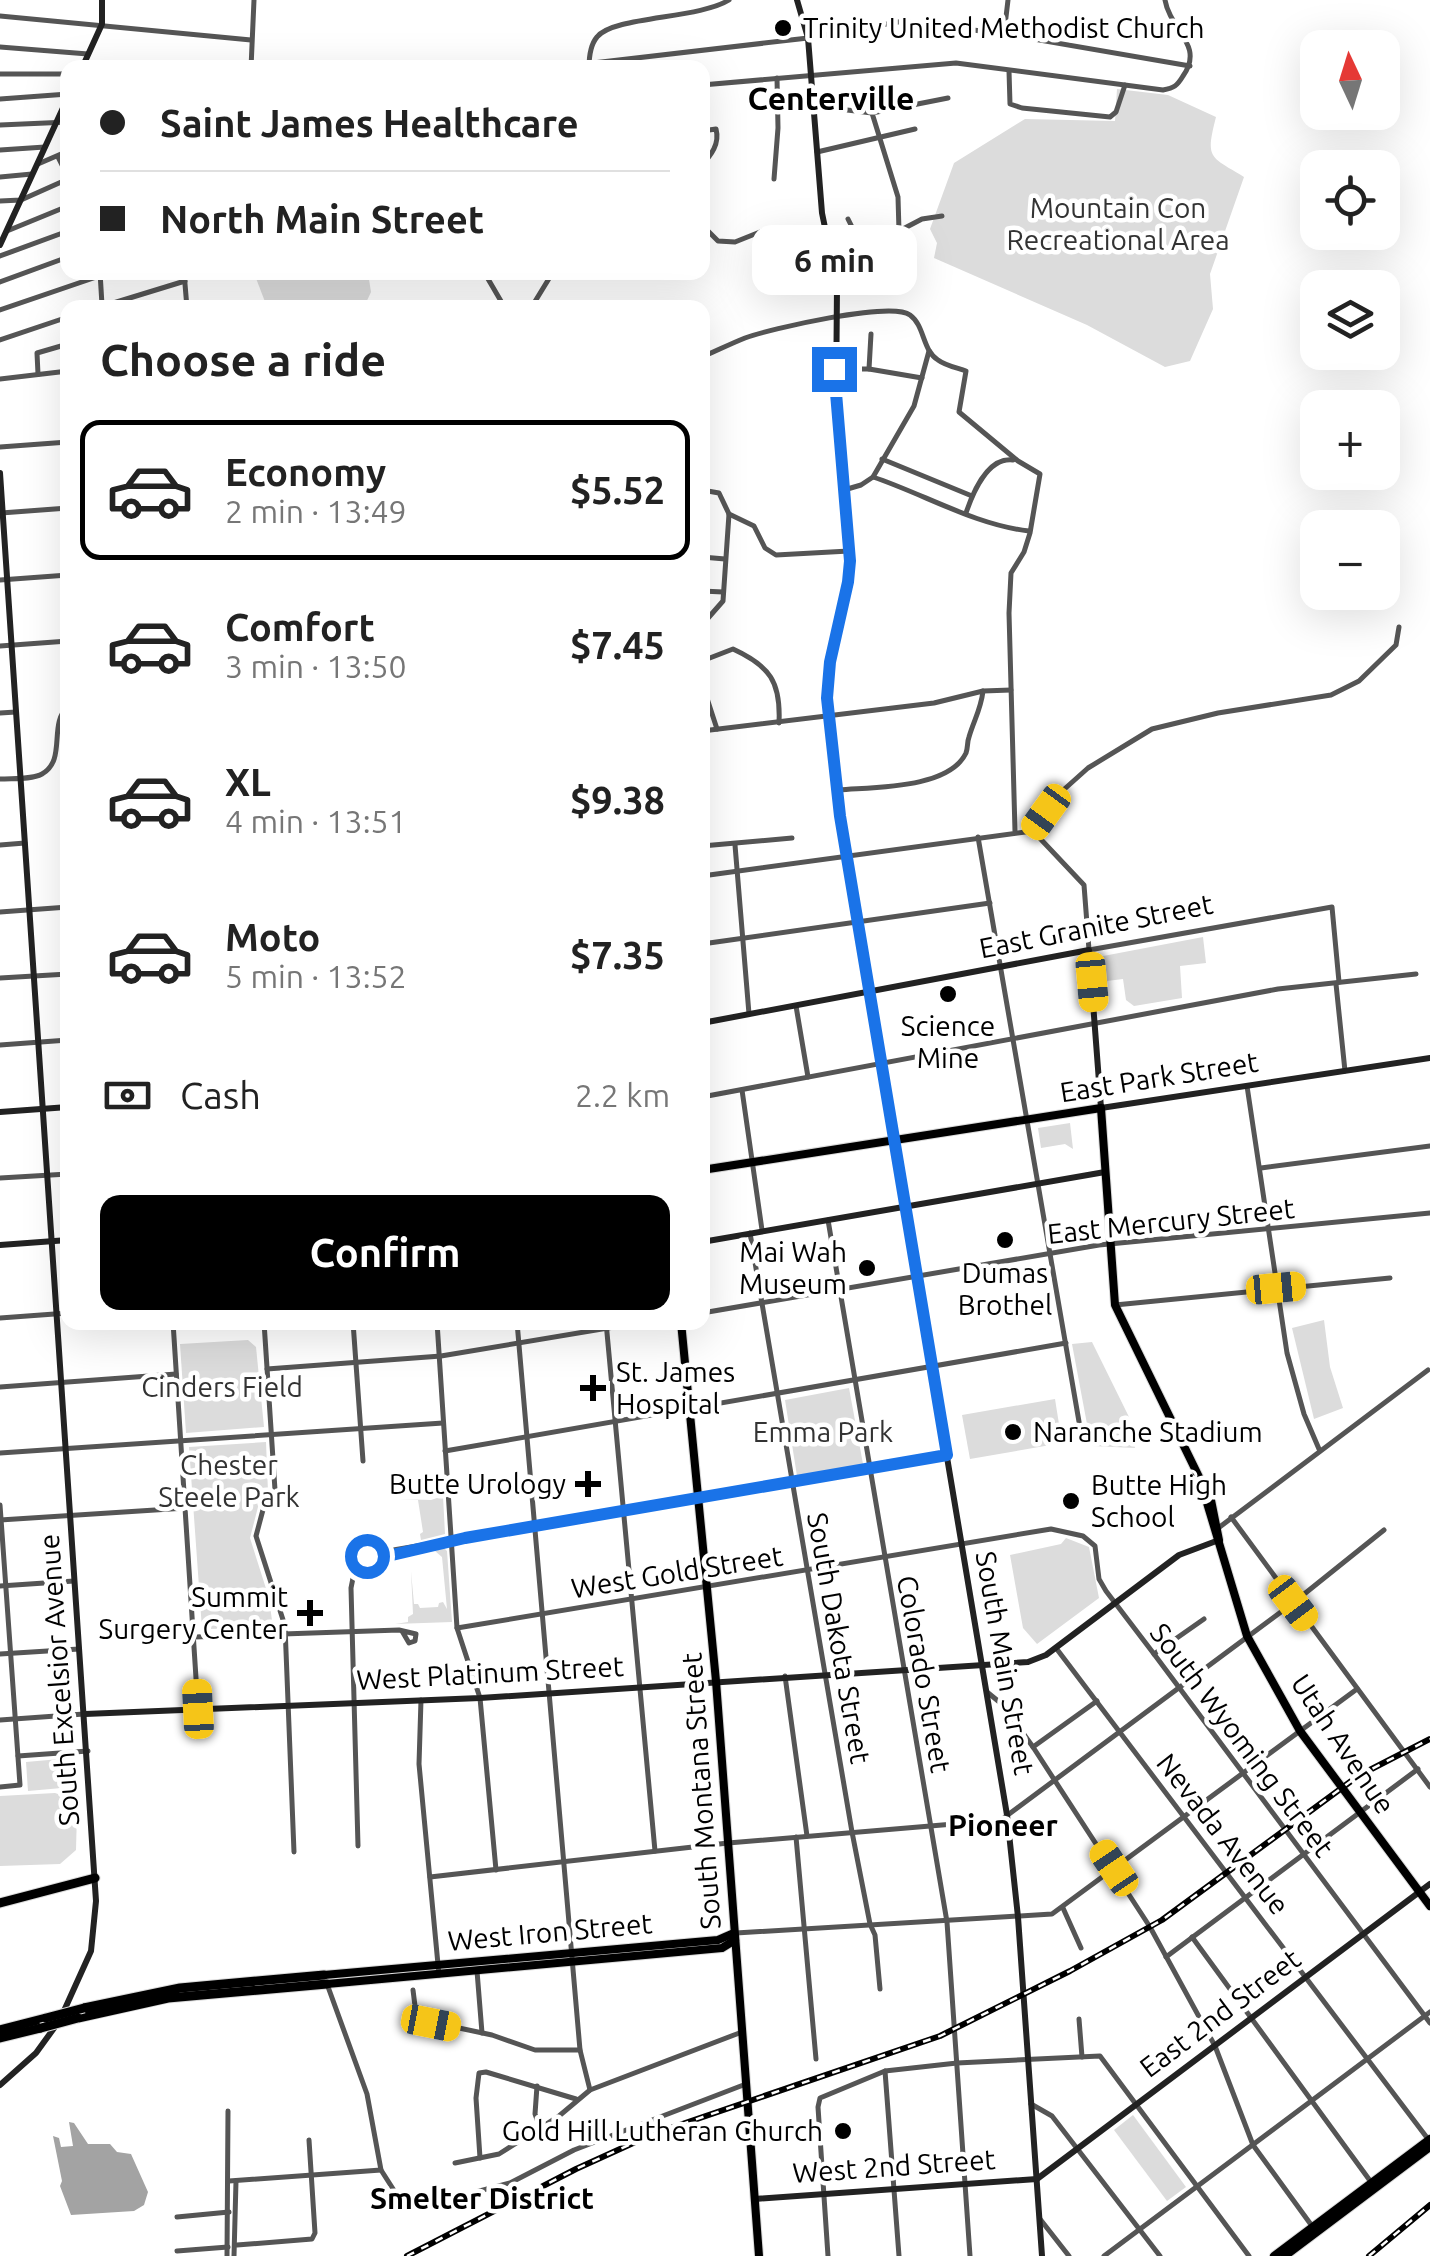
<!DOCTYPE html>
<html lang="en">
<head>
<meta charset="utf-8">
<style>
  :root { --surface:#fff; --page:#f2f2f2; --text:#222; --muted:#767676; --line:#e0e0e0; --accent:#000 }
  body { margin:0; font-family:Ubuntu,sans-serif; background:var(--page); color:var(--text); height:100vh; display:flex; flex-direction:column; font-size:38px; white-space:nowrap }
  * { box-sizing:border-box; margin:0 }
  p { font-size:32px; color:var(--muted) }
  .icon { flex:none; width:55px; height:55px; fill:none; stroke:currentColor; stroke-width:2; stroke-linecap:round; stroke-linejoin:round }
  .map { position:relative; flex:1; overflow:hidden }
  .side { position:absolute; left:60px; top:300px; width:650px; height:1030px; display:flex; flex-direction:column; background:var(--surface); border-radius:20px; box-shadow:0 10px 40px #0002 }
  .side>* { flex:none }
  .hud { position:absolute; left:60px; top:60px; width:650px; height:220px; border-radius:20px; box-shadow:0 10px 40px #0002; display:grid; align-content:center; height:220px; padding:0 40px; background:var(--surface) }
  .needle { width:65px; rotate:356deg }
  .tools { position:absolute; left:1300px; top:30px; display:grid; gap:20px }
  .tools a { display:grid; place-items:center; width:100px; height:100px; border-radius:20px; background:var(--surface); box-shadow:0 10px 40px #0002; font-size:50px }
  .end { position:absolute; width:45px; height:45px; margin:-22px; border:12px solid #1a73e8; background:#fff; box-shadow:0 0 0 5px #fff }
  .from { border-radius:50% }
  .bubble { position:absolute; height:70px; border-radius:20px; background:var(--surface); box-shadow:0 10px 40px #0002; font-size:32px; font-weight:700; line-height:70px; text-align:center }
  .car { position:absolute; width:30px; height:60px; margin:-30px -15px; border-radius:12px; box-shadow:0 0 8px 2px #0007; background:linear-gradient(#f5c518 24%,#345 0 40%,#f5c518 0 76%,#345 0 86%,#f5c518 0) }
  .hud b { display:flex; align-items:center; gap:35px; height:95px; font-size:38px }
  .hud b+b { border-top:2px solid var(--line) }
  .hud i { width:25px; height:25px; background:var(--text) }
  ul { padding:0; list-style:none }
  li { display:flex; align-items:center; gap:30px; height:140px; margin:0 20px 15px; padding:0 20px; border:5px solid transparent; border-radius:20px }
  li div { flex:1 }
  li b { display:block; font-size:38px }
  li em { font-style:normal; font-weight:700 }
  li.current { border-color:var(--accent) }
  li>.icon { width:90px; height:90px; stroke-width:1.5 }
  h2 { padding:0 40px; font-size:45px; line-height:120px }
  .pay { display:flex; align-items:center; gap:25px; height:110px; padding:0 40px; font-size:38px }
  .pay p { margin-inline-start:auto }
  .primary-button { display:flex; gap:20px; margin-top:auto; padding:20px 40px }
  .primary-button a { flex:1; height:115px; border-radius:20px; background:var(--accent); color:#fff; font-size:40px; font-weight:700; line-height:115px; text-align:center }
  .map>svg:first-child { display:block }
  .green { fill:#dcdcdc }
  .water { fill:#a3a3a3 }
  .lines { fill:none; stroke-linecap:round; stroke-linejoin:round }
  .primary-casing { stroke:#dbdbdb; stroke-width:10 }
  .highway-casing { stroke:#dbdbdb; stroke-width:11 }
  .street { stroke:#555; stroke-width:5 }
  .secondary { stroke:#222; stroke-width:6 }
  .primary { stroke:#000; stroke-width:8 }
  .highway { stroke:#000; stroke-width:9 }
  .rail-casing { stroke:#000; stroke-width:6 }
  .rail { stroke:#fff; stroke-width:2.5; stroke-dasharray:8; stroke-linecap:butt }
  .highway-bridge-casing { stroke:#dbdbdb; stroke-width:11; stroke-linecap:butt }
  .highway-bridge { stroke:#000; stroke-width:9 }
  .route { stroke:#1a73e8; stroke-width:12 }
  .poi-dot { fill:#000; stroke:#fff; stroke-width:4 }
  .labels { text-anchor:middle; stroke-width:9; stroke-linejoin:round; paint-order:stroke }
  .poi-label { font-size:28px; fill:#000; stroke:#fff; text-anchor:start }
  .park-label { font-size:28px; fill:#333; stroke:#fff }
  .street-label { font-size:28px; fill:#000; stroke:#fff }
  .neighbourhood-label { font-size:30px; font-weight:bold; fill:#000; stroke:#fff }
  .quarter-label { font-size:32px; font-weight:bold; fill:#000; stroke:#fff }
</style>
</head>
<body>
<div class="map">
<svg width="1430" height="2256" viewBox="0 0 1430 2256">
  <rect width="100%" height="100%" fill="#fff"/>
  <g class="green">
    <path d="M1117 89 1168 95 1216 117C1205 160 1210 156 1244 177L1210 274 1213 309 1190 361 1165 367 1087 325 934 258 937 243 930 229 954 163 1025 119 1115 121Z"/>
    <polygon points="254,273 368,273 371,292 364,307 267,307"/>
    <polygon points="1203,937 1206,963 1180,966 1182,998 1134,1006 1126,1000 1123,979 1099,982 1098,957"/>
    <polygon points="1070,1123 1073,1149 1065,1144 1041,1148 1038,1128"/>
    <polygon points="1324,1320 1330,1367 1343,1408 1314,1419 1292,1328"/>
    <polygon points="248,1340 256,1347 264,1427 186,1433 180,1344"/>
    <polygon points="1092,1342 1129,1417 1135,1448 1092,1446 1095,1432 1087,1424 1072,1344"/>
    <polygon points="849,1388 863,1464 797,1476 785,1400"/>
    <polygon points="1055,1399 1062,1443 970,1459 962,1415"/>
    <polygon points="266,1442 268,1492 259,1503 250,1538 269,1598 273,1628 202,1629 189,1447"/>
    <polygon points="443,1496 445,1534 421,1540 420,1534 423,1532 418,1500 398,1499 431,1500"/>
    <polygon points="1066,1538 1089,1547 1099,1598 1037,1644 1023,1628 1010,1555 1061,1544"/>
    <polygon points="444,1548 447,1551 452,1622 395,1624 408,1622 408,1617 413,1614 411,1571 414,1604 418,1604 420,1608 438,1607 439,1603 443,1602 447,1609 442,1557 435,1551"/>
    <polygon points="71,1758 73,1787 28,1791 26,1762"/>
    <polygon points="55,1793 64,1796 77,1812 76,1850 60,1864 0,1866 0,1796"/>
    <polygon points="1133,2115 1186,2187 1167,2201 1114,2130"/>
  </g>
  <polygon class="water" points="69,2122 74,2123 88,2144 110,2144 117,2152 131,2154 148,2192 144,2205 134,2211 71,2215 60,2186 62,2181 53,2136 59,2138 61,2147 73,2146"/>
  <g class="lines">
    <g class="primary-casing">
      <g id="primary">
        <polyline points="702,1170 1101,1108 1115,1305 1200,1479 1209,1490 1219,1540"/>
        <polyline points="681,1322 716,1681 759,2256"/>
        <polyline points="1201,1483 1247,1636 1300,1731 1430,1906"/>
        <polyline points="324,1975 718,1940 734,1933"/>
        <polyline points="327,1984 722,1948 735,1940"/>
        <polyline points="1274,2256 1430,2139"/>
        <polyline points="1285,2256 1430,2147"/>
      </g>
    </g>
    <g class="highway-casing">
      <g id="highway">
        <polyline points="0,1903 95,1878"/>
        <polyline points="84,2008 180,1988 324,1975"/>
        <polyline points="78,2018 168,1998 327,1984"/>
        <polyline points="0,2030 46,2018"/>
        <polyline points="0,2038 41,2028"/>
      </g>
    </g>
    <g class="street">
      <polyline points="0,16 251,40"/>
      <polyline points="1004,34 1008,0"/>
      <polyline points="0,47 88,54"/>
      <polyline points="251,68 254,0"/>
      <polyline points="550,68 808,38 904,21 1004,34 1190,66"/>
      <path d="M589 68C589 58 591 44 597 37 613 16 699 19 729 0"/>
      <polyline points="1009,71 1010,104 1022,108 1110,117 1116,112 1125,85"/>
      <polyline points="0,74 68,74"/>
      <path d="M702 85 956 63 1163 90C1174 88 1177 86 1183 76 1205 45 1170 30 1165 0"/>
      <polyline points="0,99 68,94"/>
      <polyline points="814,106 872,113 948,98"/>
      <polyline points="872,113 898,197 899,231"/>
      <polyline points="0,125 68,122"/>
      <path d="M702 131 716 129C720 144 711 155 702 165"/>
      <polyline points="0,150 45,147"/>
      <polyline points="817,152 915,129"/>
      <polyline points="58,157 68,177"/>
      <polyline points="38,164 68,151"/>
      <polyline points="0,177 32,174"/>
      <polyline points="774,179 778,128 777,78"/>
      <polyline points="0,201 21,200 68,179"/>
      <polyline points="848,219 859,241"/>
      <polyline points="702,225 718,241 735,242 765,230 779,232 807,247 828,244"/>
      <polyline points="7,231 68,206"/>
      <polyline points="0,256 68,231"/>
      <polyline points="833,261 859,241 899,231 922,219 942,216"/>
      <polyline points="100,272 102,305"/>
      <polyline points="184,272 187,308"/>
      <polyline points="484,272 505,308"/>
      <polyline points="0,282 68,257"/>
      <polyline points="97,308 185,281"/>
      <polyline points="531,308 553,272"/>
      <polyline points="0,310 111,272"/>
      <polyline points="0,340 68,317"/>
      <path d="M702 357C716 351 730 344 745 338 769 329 891 301 910 315 925 326 922 350 938 360 946 366 958 368 966 371L959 412 1018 461 1040 474 1030 533 1024 552 1011 573 1009 613 1015 831"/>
      <polyline points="837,369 869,369 922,378"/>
      <polyline points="869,369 871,334"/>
      <polyline points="38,374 37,353 68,344"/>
      <polyline points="0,379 68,371"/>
      <polyline points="0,447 68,442"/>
      <polyline points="882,459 972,496"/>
      <path d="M873 477C924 494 975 525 1029 531"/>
      <polyline points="702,490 719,493 729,514 723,601 702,625"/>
      <polyline points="844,490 861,485 873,477 914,406 929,351"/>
      <polyline points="1,513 68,508"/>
      <path d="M966 513C973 492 988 457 1013 460"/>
      <polyline points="729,514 754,526 765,548 776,555 849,551"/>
      <polyline points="702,557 725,559"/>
      <polyline points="0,580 68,575"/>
      <polyline points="702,591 723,592"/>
      <polyline points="0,646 68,641"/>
      <path d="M702 661 733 649C770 666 781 682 779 723"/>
      <polyline points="702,683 717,729"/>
      <polyline points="0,713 16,712"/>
      <polyline points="702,731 934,703 983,691 1011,690"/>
      <path d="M0 779C12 778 31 780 42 774 67 760 48 724 68 706"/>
      <path d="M839 790C873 787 949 789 966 753 968 748 967 742 969 737 974 720 981 709 983 691"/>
      <polyline points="1033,831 1060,793 1088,768 1152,729 1218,713 1331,695 1359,681 1396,645 1399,627"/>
      <polyline points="978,837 1082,1439"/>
      <polyline points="0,845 25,843"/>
      <polyline points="735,845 749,1014"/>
      <polyline points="702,846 792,838"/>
      <polyline points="702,876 1033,831 1084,885 1089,950 1332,907 1339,982"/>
      <polyline points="0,912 68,907"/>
      <polyline points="702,944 990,903"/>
      <polyline points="0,978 68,974"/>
      <polyline points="1336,984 1345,1071"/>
      <polyline points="796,1006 808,1077"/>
      <polyline points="0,1045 68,1040"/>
      <polyline points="1247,1086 1287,1353 1304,1414 1319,1449"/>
      <polyline points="742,1090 762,1230"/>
      <polyline points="702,1097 1278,989 1416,974"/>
      <polyline points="1261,1168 1430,1146"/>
      <polyline points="0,1178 68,1174"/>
      <polyline points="828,1220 947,1922 970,2256"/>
      <polyline points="750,1233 852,1832 870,1924 875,1935 880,1989"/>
      <polyline points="1115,1305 1390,1278"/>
      <polyline points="702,1313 1099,1245 1430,1213"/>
      <polyline points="0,1318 68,1313"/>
      <polyline points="173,1322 198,1709"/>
      <polyline points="264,1322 275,1490 264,1506 256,1536 285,1626 294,1852"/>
      <polyline points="353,1322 363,1461"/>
      <polyline points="437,1322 457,1628 480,1698 496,1870"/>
      <polyline points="517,1322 580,2050 590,2090"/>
      <polyline points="606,1322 655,1851"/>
      <polyline points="267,1369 441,1356 644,1322"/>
      <polyline points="0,1387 176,1374"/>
      <polyline points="445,1451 1066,1343"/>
      <polyline points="0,1453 443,1423"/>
      <polyline points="0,1505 20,1785 0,1787"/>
      <polyline points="1231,1517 1430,1787"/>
      <polyline points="0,1520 186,1508"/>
      <polyline points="1217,1529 1428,1370"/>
      <polyline points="365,1562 452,1543"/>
      <polyline points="0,1586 74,1581"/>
      <polyline points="457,1628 1051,1529 1083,1536 1095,1546 1099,1579 1106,1591 1154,1654 1430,2023"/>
      <polyline points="194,1637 399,1630 416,1634 415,1641 409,1643 402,1631"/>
      <polyline points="1056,1648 1428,2139"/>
      <polyline points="0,1654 79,1649"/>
      <polyline points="1154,1654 1204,1619"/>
      <polyline points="785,1676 807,1836"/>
      <polyline points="987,1692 1003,1705 1033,1747 1150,1927 1215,2046 1253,2145 1312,2226"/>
      <polyline points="421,1700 419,1764 439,1975"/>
      <polyline points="0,1720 84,1714"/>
      <polyline points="1033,1747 1097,1701"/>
      <polyline points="18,1756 88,1751"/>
      <polyline points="796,1837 816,2059"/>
      <polyline points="358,1846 351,1588 353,1578 370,1554 947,1455"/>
      <polyline points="430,1877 728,1843 1001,1820 1293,1603 1384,1530"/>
      <polyline points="1063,1908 1081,1948"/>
      <polyline points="736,1933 1052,1914 1357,1689"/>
      <polyline points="1192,1937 1371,2182"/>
      <polyline points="1166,1957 1418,1769"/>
      <polyline points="477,1971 482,2033"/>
      <polyline points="327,1984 367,2094 381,2170 402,2203 415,2208 510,2183 574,2150 746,2084"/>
      <polyline points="413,1990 416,2014 421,2020 492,2035 535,2050 580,2050"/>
      <polyline points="1079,2019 1082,2057"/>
      <polyline points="885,2071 899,2256"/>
      <polyline points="537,2086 535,2114 540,2128"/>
      <polyline points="1031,2104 1052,2116 1160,2256"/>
      <polyline points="480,2158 476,2098 479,2073 486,2072 576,2099"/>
      <polyline points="455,2163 499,2154 559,2116 590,2090 742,2032"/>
      <polyline points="229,2181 381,2170"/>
      <polyline points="177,2217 229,2212"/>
      <polyline points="1040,2219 1069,2256"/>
      <polyline points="237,2245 312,2239 315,2233 309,2140"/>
      <polyline points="177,2251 228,2247"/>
      <polyline points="227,2256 228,2111"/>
      <polyline points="234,2256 236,2181"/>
      <polyline points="828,2256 818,2107 820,2098 885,2071 957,2063 1100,2056 1249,2256"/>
      <polyline points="1104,2256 1430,2012"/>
    </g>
    <g class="secondary">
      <polyline points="797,0 808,38 822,213 837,286 836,406 849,551 848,582 830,662 827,717 869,992 1007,1815 1018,1917 1042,2256"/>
      <polyline points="82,68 102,24 102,0"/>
      <polyline points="0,245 68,97"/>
      <polyline points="0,473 96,1901 91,1951 63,2013"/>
      <polyline points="702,1023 1089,950 1101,1108 1430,1058"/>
      <polyline points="0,1112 68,1107"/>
      <polyline points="702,1242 1105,1172"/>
      <polyline points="0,1245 68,1240"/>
      <polyline points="85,1714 480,1698 1028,1662 1046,1655 1179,1555 1219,1540"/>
      <polyline points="0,2085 36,2053 57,2024"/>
      <polyline points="755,2199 1037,2179 1430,1884"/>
    </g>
    <use href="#primary" class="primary"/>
    <use href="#highway" class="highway"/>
    <g class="rail-casing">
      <g id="rail">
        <polyline points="407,2256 576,2169 653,2134 940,2036 1070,1971 1162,1920 1358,1776 1430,1739"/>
        <polyline points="1369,2256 1430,2205"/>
      </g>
    </g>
    <use href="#rail" class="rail"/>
    <g class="highway-bridge-casing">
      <g id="highway-bridge">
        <polyline points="46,2018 84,2008"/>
        <polyline points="41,2028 78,2018"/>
      </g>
    </g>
    <use href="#highway-bridge" class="highway-bridge"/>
  </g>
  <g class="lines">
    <polyline class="route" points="367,1556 362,1562 465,1538 947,1455 840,816 827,698 830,662 848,582 850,561 834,369"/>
  </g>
  <g class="poi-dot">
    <circle cx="783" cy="28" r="10"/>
    <circle cx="948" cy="994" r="10"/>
    <circle cx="1005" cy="1240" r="10"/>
    <circle cx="867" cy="1268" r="10"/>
    <path d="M588 1373h10v10h10v10h-10v10h-10v-10h-10v-10h10z"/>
    <circle cx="1013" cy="1432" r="10"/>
    <path d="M583 1469h10v10h10v10h-10v10h-10v-10h-10v-10h10z"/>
    <circle cx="1071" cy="1501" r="10"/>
    <path d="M305 1598h10v10h10v10h-10v10h-10v-10h-10v-10h10z"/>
    <circle cx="843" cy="2131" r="10"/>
  </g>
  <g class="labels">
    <g class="poi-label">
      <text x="803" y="38">Trinity United Methodist Church</text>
      <text x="948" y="1036" text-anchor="middle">Science<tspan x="948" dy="32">Mine</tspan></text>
      <text x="847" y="1262" text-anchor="end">Mai Wah<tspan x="847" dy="32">Museum</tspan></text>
      <text x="1005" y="1283" text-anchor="middle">Dumas<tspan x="1005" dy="32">Brothel</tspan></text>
      <text x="616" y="1382">St. James<tspan x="616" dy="32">Hospital</tspan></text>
      <text x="1033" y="1442">Naranche Stadium</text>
      <text x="566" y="1494" text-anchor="end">Butte Urology</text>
      <text x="1091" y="1495">Butte High<tspan x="1091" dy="32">School</tspan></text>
      <text x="288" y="1607" text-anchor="end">Summit<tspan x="288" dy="32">Surgery Center</tspan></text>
      <text x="823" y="2141" text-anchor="end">Gold Hill Lutheran Church</text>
    </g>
    <g class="park-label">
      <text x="1118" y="218">Mountain Con<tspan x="1118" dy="32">Recreational Area</tspan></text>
      <text x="222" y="1397">Cinders Field</text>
      <text x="823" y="1442">Emma Park</text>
      <text x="229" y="1475">Chester<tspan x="229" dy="32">Steele Park</tspan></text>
    </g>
    <g class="street-label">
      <text transform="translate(1096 926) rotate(-11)" y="10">East Granite Street</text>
      <text transform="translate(1159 1077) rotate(-9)" y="10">East Park Street</text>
      <text transform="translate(1171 1221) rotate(-6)" y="10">East Mercury Street</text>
      <text transform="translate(677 1572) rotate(-9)" y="10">West Gold Street</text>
      <text transform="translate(839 1638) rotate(80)" y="10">South Dakota Street</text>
      <text transform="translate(1005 1663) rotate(80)" y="10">South Main Street</text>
      <text transform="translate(490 1673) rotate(-3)" y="10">West Platinum Street</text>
      <text transform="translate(924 1674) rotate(80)" y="10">Colorado Street</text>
      <text transform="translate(59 1680) rotate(-94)" y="10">South Excelsior Avenue</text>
      <text transform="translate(1242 1740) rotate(53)" y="10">South Wyoming Street</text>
      <text transform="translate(1343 1744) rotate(56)" y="10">Utah Avenue</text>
      <text transform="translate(701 1791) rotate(-94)" y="10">South Montana Street</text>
      <text transform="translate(1223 1834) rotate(52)" y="10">Nevada Avenue</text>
      <text transform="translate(550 1932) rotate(-5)" y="10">West Iron Street</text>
      <text transform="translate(1220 2013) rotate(-37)" y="10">East 2nd Street</text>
      <text transform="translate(894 2166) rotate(-4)" y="10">West 2nd Street</text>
    </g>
    <g class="neighbourhood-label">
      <text x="1003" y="1836">Pioneer</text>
      <text x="482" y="2209">Smelter District</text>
    </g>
    <g class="quarter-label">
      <text x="831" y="110">Centerville</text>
    </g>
  </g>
</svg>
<div class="tools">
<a><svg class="needle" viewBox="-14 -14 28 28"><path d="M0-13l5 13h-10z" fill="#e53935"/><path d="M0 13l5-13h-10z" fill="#767676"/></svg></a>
<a><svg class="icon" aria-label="locate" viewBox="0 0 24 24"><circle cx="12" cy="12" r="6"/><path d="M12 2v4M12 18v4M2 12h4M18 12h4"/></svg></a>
<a><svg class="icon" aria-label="layers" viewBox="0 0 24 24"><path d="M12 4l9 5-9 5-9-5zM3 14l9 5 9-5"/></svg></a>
<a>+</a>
<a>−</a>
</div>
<i class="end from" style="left:367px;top:1556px"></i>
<i class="end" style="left:834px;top:369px"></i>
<div class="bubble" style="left:752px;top:225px;width:165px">6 min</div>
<i class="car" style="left:1046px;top:812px;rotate:216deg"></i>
<i class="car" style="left:1092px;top:982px;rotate:175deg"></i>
<i class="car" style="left:1276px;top:1288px;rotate:85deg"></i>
<i class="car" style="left:1293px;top:1603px;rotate:143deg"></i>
<i class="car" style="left:198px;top:1709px;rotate:357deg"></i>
<i class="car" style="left:1114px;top:1868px;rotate:326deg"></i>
<i class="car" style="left:431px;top:2023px;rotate:101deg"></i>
<div class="hud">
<b><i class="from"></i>Saint James Healthcare</b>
<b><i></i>North Main Street</b>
</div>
<section class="side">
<h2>Choose a ride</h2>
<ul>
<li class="current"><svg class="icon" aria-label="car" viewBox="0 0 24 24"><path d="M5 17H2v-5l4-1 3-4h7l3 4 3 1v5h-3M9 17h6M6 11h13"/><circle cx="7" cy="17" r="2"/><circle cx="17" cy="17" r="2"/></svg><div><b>Economy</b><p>2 min · 13:49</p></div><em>$5.52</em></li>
<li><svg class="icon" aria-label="car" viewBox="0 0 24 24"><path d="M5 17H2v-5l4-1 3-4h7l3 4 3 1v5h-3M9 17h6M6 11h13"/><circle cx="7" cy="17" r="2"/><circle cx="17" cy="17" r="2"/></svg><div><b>Comfort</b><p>3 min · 13:50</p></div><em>$7.45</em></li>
<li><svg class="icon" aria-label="car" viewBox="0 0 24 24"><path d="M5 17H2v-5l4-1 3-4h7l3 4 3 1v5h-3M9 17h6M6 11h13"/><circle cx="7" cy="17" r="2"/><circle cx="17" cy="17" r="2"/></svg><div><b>XL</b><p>4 min · 13:51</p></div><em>$9.38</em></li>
<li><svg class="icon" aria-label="car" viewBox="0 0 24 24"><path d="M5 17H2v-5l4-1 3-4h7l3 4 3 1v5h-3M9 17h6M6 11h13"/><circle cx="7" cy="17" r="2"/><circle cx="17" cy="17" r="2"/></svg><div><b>Moto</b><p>5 min · 13:52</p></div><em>$7.35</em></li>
</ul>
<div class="pay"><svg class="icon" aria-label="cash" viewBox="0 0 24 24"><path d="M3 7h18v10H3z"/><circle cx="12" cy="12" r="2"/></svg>Cash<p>2.2 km</p></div>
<div class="primary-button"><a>Confirm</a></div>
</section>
</div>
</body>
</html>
